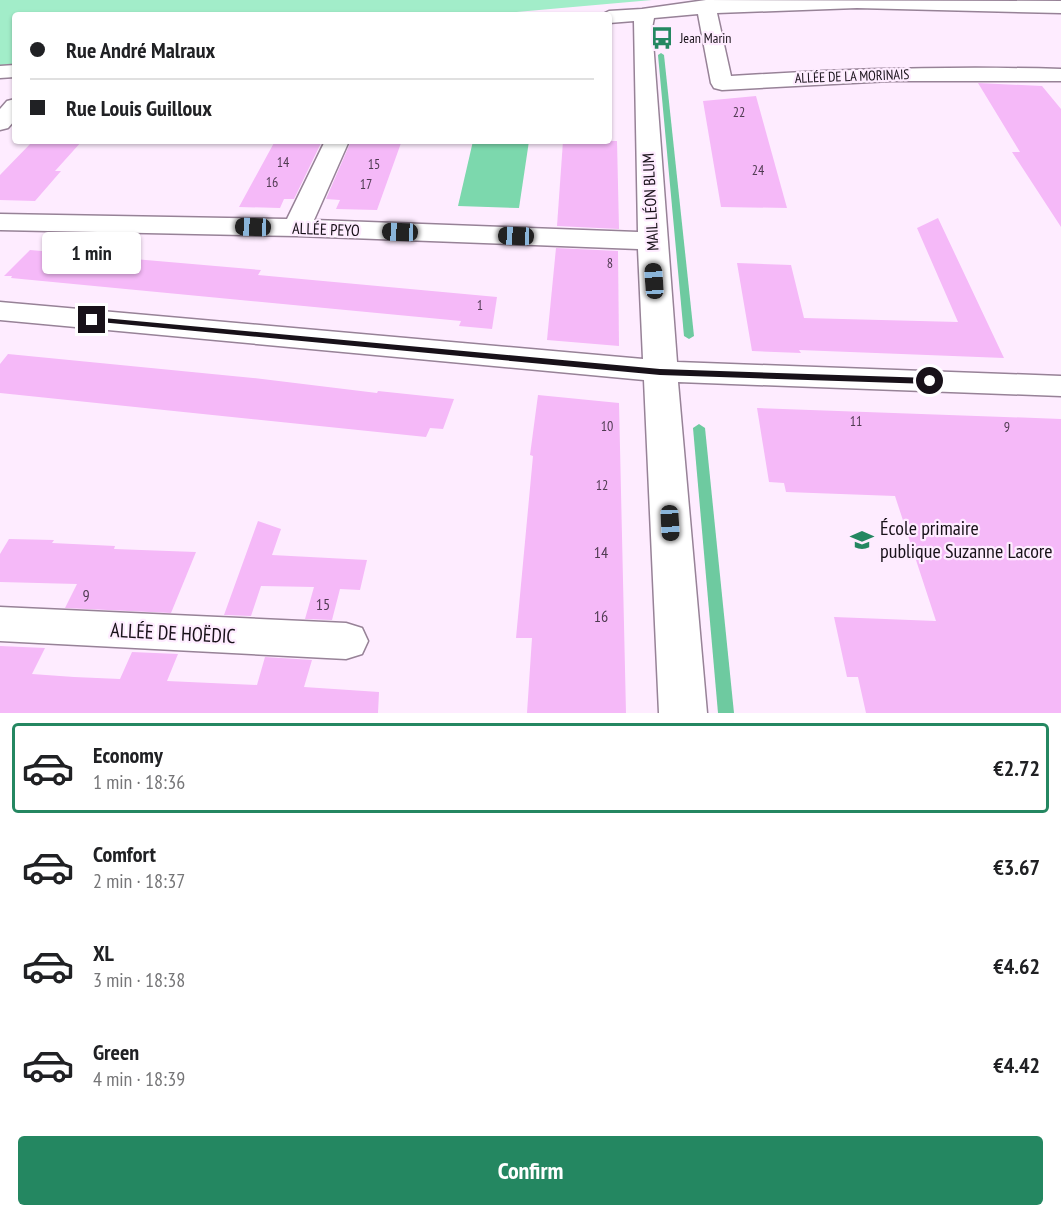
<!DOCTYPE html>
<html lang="en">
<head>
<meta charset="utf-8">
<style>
  :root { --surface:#fff; --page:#f6f6f6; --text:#202124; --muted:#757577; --line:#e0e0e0; --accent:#248761 }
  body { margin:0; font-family:"PT Sans Narrow",sans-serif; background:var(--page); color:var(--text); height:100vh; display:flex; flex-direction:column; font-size:22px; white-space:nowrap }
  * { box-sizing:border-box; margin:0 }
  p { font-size:20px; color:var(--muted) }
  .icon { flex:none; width:33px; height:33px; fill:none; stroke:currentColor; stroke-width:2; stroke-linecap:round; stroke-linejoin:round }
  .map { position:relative; height:713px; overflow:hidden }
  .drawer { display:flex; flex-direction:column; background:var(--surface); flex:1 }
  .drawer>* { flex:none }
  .guide { position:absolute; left:12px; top:12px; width:600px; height:132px; border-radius:6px; box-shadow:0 2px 4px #0004; display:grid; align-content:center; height:132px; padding:0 18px; background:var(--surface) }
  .end { position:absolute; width:27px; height:27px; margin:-14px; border:8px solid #181119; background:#fff; box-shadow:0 0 0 3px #fff }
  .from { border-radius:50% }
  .bubble { position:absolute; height:42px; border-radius:6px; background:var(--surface); box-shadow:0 2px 4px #0004; font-size:20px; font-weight:700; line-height:42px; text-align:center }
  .car { position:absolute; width:18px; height:36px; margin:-18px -9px; border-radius:8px; box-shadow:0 0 4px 2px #0007; background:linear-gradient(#222 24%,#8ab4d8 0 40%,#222 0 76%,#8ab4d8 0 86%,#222 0) }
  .guide b { display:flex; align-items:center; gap:21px; height:57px; font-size:22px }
  .guide b+b { border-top:2px solid var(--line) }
  .guide i { width:15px; height:15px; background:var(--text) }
  ul { padding:10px 0 0; list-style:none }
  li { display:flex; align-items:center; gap:18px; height:90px; margin:0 12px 9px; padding:0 6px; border:3px solid transparent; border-radius:6px }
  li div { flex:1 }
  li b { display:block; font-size:22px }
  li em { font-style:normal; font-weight:700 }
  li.selected { border-color:var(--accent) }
  li>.icon { width:54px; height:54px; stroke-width:1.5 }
  .cta { display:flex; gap:12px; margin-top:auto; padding:12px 18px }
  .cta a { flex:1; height:69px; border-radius:6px; background:var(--accent); color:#fff; font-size:24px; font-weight:700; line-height:69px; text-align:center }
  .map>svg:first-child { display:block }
  .green { fill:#a2edc9 }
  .forest { fill:#7cd8ad }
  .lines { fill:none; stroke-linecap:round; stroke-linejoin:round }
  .stream { fill:#6ecaa0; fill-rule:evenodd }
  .building { fill:#f5b9f8 }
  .minor-casing { stroke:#978297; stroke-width:3 }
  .minor { fill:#fff; fill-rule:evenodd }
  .route { fill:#181119 }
  .labels { text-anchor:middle; stroke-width:4.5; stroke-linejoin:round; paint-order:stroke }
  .far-poi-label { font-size:14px; fill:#181119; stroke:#feecff; text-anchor:start }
  .far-street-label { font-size:14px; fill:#181119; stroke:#feecff }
  .number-label { font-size:14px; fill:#4f3b51 }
  .street-label { font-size:16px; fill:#181119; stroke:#feecff }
  .near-number-label { font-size:16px; fill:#4f3b51 }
  .near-poi-label { font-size:20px; fill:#181119; stroke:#feecff; text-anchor:start }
  .near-street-label { font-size:20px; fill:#181119; stroke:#feecff }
</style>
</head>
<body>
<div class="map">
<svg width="1061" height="713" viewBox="0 0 1061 713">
  <rect width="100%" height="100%" fill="#feecff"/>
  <polygon class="green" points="0,0 652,0 483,15 15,15 15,71 0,72"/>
  <polygon class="forest" points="473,141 529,141 519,208 458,206"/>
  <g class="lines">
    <g class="stream">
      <polygon points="661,53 664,55 694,336 689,339 684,336 658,55"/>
      <polygon points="699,424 705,428 734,713 718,713 693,428"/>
    </g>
  </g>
  <g class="building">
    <polygon points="978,83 1042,86 1061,109 1061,227 1012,152 1020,152"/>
    <polygon points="756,96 787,208 721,207 703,101"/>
    <polygon points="33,141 82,141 55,171 61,171 35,201 0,200 0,175"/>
    <polygon points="275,141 322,141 294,199 284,199 280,208 239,207"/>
    <polygon points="351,141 401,143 377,210 336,209 340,200 326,199"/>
    <polygon points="563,141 617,141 619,229 557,226"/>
    <polygon points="938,218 1004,358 799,350 801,353 752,351 737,263 791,265 804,318 958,322 917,228"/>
    <polygon points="556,248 618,251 619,346 547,340"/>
    <polygon points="30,250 261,270 258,275 497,297 492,329 459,326 461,321 11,278 12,276 4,276"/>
    <polygon points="8,354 253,378 377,393 378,391 454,399 443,429 430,428 426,437 0,393 0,364"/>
    <polygon points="538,395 619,403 626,713 527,713 532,638 516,638 533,456 530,455"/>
    <polygon points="757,408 1061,419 1061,713 866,713 858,677 847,677 834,617 936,621 895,496 786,492 784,483 769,482"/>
    <polygon points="258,521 281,529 272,555 367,560 360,590 340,589 332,620 305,619 314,587 261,586 251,616 224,615"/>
    <polygon points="9,539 54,540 52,543 115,546 114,549 196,552 171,613 65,608 77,584 0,582 0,554"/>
    <polygon points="0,646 45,648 32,674 74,677 120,679 132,652 178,654 167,681 211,683 257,685 265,657 312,660 304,687 379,692 378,713 0,713"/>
  </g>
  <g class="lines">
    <g class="minor-casing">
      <g id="minor">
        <path d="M706 0 1061 1V13L857 8 717 13 731 76C841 69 951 66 1061 69V81H891L722 90 714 88 711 83 698 14 654 18 652 28 677 362 1061 376V396L678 382 707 713H659L644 380 0 320V302L643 359 638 249 297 236 0 230V214L287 219 325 141H349L314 220 638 232 634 21 609 23V15H601L609 11 642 9Z"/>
        <polygon points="15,65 15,77 0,78 0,66"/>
        <polygon points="15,99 15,120 8,128 0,130 0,109 7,101"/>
        <polygon points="0,607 346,623 362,628 368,641 362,654 346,659 0,641"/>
      </g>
    </g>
    <use href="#minor" class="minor"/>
  </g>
  <polygon class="route" points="92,317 660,369 930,378 935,381 930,384 660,375 89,321 87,320"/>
  <defs>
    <g id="bus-bare" transform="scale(1.8)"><path d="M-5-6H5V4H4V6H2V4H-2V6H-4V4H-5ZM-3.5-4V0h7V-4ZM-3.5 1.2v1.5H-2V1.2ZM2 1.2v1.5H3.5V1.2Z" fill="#248761" stroke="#feecff" stroke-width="2.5" paint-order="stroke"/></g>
    <g id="school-bare" transform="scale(1.8)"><path d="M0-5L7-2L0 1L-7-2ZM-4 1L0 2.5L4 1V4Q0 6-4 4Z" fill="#248761" stroke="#feecff" stroke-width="2.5" paint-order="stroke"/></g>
  </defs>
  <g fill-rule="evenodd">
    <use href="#bus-bare" x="662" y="38"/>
    <use href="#school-bare" x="862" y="540"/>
  </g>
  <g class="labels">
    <g class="far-poi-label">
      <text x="680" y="43">Jean Marin</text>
    </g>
    <g class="far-street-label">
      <text transform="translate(852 76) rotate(-2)" y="5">ALLÉE DE LA MORINAIS</text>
    </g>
    <g class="number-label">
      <text x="739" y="117">22</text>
      <text x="283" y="167">14</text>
      <text x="374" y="169">15</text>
      <text x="758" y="175">24</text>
      <text x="272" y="187">16</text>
      <text x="366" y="189">17</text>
      <text x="610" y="268">8</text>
      <text x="480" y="310">1</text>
      <text x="856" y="426">11</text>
      <text x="607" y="431">10</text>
      <text x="1007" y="432">9</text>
      <text x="602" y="490">12</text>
    </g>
    <g class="street-label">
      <text transform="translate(650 202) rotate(-93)" y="6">MAIL LÉON BLUM</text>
      <text transform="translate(326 229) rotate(2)" y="6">ALLÉE PEYO</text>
    </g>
    <g class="near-number-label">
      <text x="601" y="558">14</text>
      <text x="86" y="601">9</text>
      <text x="323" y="610">15</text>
      <text x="601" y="622">16</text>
    </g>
    <g class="near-poi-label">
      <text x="880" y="535">École primaire<tspan x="880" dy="23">publique Suzanne Lacore</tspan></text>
    </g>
    <g class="near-street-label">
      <text transform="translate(173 633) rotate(3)" y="7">ALLÉE DE HOËDIC</text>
    </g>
  </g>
</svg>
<i class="end from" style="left:930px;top:381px"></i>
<i class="end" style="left:92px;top:320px"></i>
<div class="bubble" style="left:42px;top:232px;width:99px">1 min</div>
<i class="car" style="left:253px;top:227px;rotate:272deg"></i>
<i class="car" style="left:400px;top:232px;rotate:272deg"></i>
<i class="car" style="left:516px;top:236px;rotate:272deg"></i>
<i class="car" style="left:654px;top:281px;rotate:356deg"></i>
<i class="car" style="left:670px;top:523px;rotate:177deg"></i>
<div class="guide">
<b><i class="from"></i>Rue André Malraux</b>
<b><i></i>Rue Louis Guilloux</b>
</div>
</div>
<section class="drawer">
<ul>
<li class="selected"><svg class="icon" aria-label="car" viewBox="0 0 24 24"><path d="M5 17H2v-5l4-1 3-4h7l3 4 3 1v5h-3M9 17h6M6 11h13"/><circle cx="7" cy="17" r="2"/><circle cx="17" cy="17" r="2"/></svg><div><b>Economy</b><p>1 min · 18:36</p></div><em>€2.72</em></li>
<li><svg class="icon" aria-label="car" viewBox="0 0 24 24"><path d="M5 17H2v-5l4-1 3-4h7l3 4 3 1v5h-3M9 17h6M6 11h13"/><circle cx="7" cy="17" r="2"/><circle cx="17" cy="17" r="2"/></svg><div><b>Comfort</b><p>2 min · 18:37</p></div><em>€3.67</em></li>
<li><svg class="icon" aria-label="car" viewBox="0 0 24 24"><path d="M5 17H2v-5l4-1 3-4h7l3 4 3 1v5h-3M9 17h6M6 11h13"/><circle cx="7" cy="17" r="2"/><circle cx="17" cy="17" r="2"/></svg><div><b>XL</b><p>3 min · 18:38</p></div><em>€4.62</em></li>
<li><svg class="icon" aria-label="car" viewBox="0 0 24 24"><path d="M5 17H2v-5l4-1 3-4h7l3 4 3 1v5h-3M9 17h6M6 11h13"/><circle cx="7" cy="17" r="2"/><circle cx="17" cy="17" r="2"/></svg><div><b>Green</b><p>4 min · 18:39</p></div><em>€4.42</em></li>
</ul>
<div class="cta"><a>Confirm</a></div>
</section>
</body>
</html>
